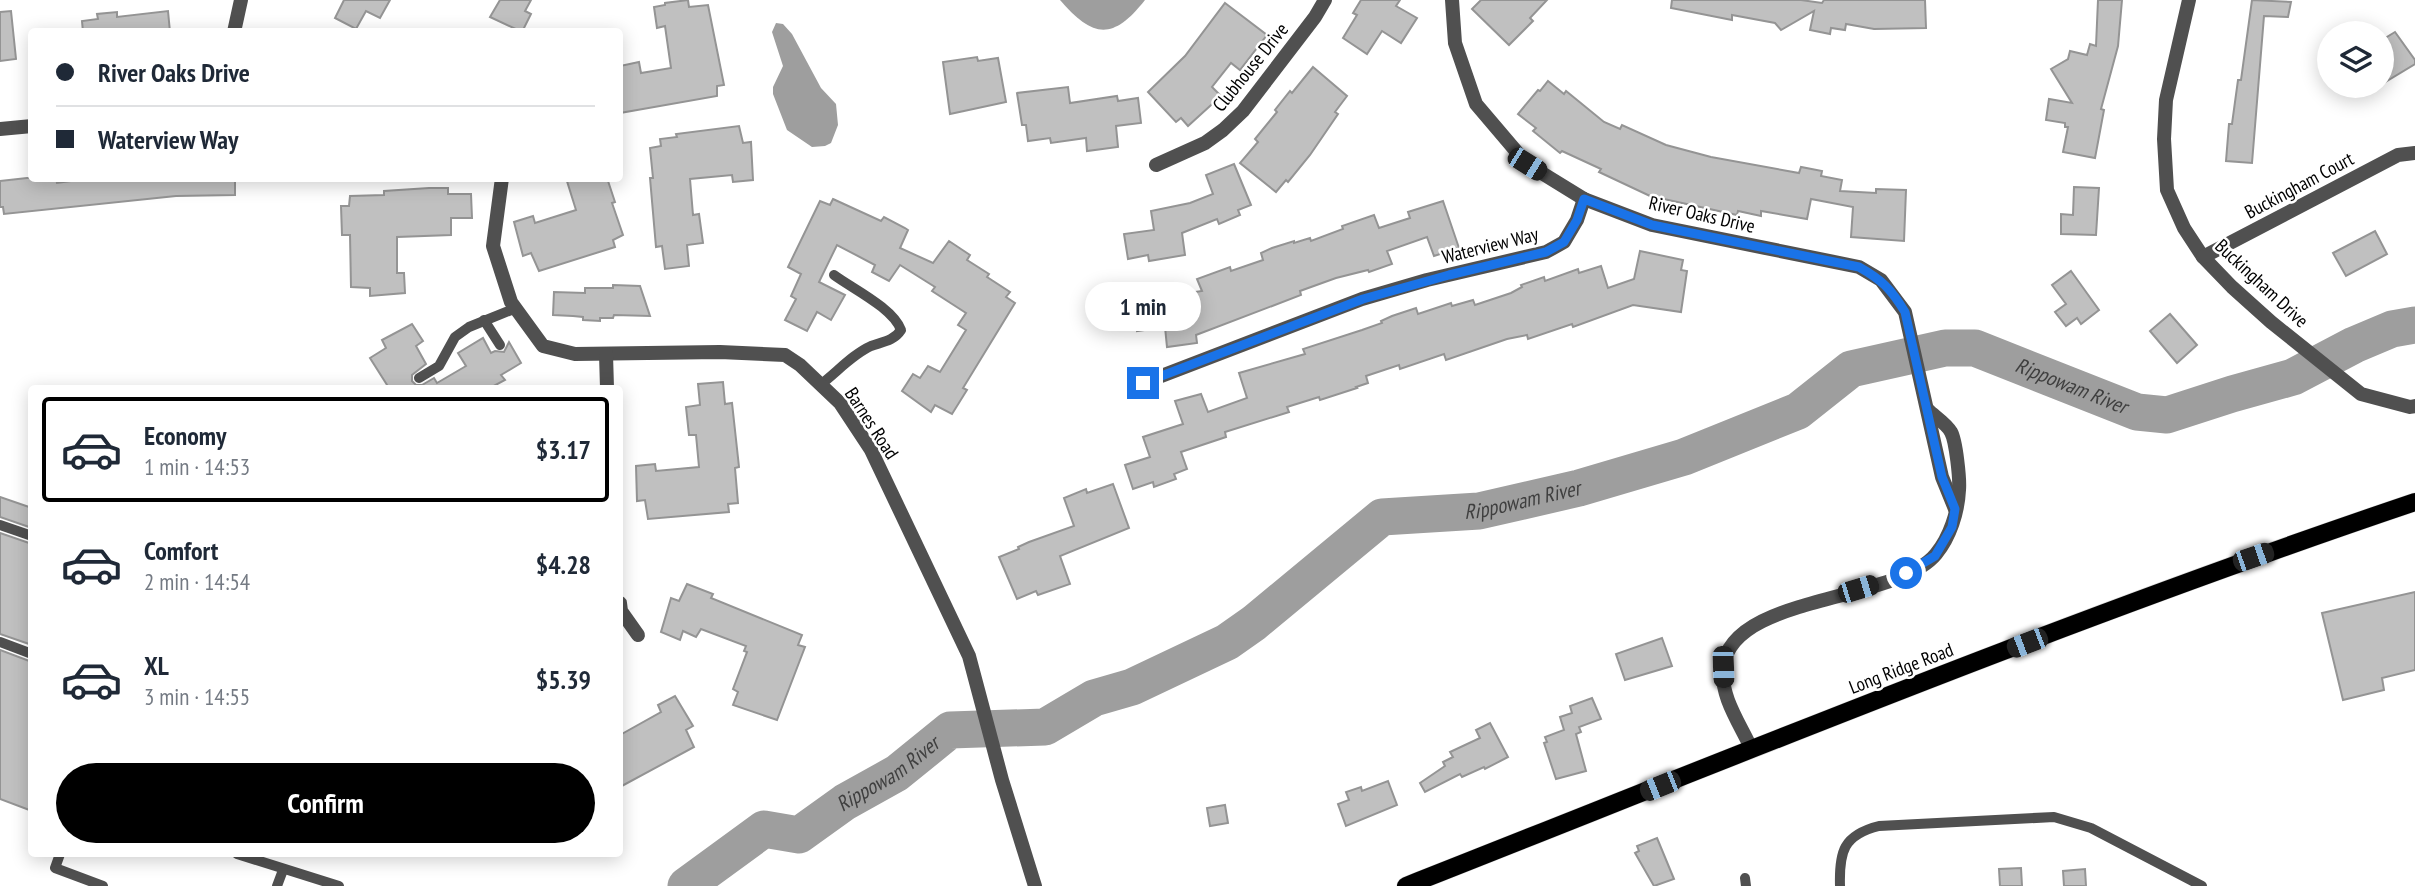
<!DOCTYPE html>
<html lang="en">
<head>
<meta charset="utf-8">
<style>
  :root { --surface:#fff; --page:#f2f2f3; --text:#1f2937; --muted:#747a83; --line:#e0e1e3; --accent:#000 }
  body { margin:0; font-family:"PT Sans Narrow",sans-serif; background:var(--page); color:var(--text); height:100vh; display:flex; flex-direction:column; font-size:26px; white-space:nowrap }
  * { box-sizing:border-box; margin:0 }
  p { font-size:23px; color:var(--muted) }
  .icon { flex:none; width:38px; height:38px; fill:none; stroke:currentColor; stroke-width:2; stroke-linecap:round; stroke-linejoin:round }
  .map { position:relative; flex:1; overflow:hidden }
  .side { position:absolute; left:28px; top:385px; width:595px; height:472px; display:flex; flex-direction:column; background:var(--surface); border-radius:7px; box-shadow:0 4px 18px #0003 }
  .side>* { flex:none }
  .hud { position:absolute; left:28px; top:28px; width:595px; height:154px; border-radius:7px; box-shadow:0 4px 18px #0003; display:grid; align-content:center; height:154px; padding:0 28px; background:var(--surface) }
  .fabs { position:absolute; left:2317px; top:21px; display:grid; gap:14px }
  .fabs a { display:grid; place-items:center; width:77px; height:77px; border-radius:50%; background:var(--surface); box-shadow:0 4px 18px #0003; font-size:35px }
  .end { position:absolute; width:32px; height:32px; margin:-16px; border:9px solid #1a73e8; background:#fff; box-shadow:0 0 0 4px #fff }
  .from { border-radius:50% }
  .bubble { position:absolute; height:49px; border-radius:24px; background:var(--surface); box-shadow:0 4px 18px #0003; font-size:23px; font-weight:600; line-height:49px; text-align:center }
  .car { position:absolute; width:21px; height:42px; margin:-21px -10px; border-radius:9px; box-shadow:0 0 5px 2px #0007; background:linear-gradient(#222 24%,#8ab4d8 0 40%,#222 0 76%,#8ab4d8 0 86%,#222 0) }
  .hud b { display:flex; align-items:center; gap:24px; height:66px; font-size:26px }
  .hud b+b { border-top:2px solid var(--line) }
  .hud i { width:18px; height:18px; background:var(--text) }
  ul { padding:12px 0 0; list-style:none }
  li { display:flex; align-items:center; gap:21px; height:105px; margin:0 14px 10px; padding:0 14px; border:4px solid transparent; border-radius:7px }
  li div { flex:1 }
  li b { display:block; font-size:26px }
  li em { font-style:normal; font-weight:600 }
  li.active { border-color:var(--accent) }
  li>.icon { width:63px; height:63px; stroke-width:1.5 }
  .action { display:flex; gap:14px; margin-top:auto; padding:14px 28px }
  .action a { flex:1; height:80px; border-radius:42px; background:var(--accent); color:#fff; font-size:28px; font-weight:600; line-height:80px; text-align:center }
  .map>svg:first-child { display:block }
  .water { fill:#9e9e9e }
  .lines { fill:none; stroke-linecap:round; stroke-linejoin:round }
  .river { stroke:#9e9e9e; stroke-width:37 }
  .building { fill:#c0c0c0; stroke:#949494; stroke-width:2 }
  .primary-casing { stroke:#dbdbdb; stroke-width:19 }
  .service { stroke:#505050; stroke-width:10 }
  .minor { stroke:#505050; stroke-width:14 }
  .primary { stroke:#000; stroke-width:18 }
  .route { stroke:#1a73e8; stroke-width:9 }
  .labels { text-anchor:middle; stroke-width:5; stroke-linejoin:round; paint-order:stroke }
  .street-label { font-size:19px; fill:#000; stroke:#fff }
  .water-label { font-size:21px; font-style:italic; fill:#3f3f3f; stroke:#fff }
</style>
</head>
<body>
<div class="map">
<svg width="2415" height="886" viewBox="0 0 2415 886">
  <rect width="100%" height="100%" fill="#fff"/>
  <g class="water">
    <path d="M1060 0H1145C1112 42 1092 37 1060 0Z"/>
    <polygon points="776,23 783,24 792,34 821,88 836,104 838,125 831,143 825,146 812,147 787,130 773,94 773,87 783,66 772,32"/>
  </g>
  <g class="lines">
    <path class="river" id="s1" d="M686 886 764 829 799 835 845 802 897 773 950 730 1045 727 1094 698 1132 687 1227 642 1254 623 1382 517 1479 511 1579 488 1684 457 1798 411 1851 369 1945 348H1975L2137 412 2167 415 2232 394 2293 377 2354 345 2392 329 2415 325"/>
  </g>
  <g class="building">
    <polygon points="344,0 390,0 380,18 366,11 356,29 335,18"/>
    <polygon points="500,0 531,0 525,11 531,14 522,32 490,17"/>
    <polygon points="688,0 689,7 708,5 724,85 717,86 717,96 620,113 620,66 639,62 641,73 671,68 665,26 657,28 654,7 665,5 665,3"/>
    <polygon points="1361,0 1400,0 1396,6 1417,18 1401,43 1382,31 1367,54 1343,38 1357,15 1353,13"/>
    <polygon points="1481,0 1547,0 1530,18 1533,21 1509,45 1472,9"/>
    <polygon points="1672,0 1801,0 1822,3 1824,0 1925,0 1926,28 1874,29 1846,24 1845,30 1831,28 1830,34 1810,30 1814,11 1781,30 1775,23 1732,15 1732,20 1671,8"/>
    <polygon points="2098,0 2122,0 2118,46 2101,109 2104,110 2095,158 2063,152 2068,127 2065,127 2065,123 2046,120 2049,99 2072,103 2051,69 2068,59 2070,51 2087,55 2090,44 2096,46"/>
    <polygon points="2252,0 2291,2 2288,17 2264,16 2252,163 2226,161 2229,124 2232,124 2238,80 2241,80"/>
    <polygon points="1225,3 1267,35 1240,70 1231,63 1212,87 1221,96 1188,126 1181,118 1176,122 1148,92 1185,56"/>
    <polygon points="11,11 16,59 0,61 0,12"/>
    <polygon points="168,11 170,32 83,32 82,21 98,19 97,14 117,12 117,17"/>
    <polygon points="2395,32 2415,60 2415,64 2382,84 2382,40"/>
    <polygon points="977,57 978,61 998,58 1006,102 950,114 943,62"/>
    <polygon points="1313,67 1347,96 1335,112 1338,114 1310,155 1288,182 1286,180 1276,192 1240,163 1258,142 1255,139 1277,112 1275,110 1290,91 1292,93"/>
    <polygon points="1548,81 1564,94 1566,91 1604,122 1620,129 1622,125 1666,145 1711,157 1799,173 1801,167 1822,171 1821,176 1842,180 1840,191 1876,193 1876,189 1906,190 1904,241 1851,237 1853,207 1811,199 1807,219 1761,211 1761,216 1738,211 1737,215 1650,196 1599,172 1601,169 1562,151 1560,153 1533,131 1536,128 1518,114 1538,90 1540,91"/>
    <polygon points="1068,87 1070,103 1117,96 1118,101 1138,98 1141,123 1116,126 1118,147 1087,151 1086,138 1051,143 1050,138 1028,141 1026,125 1022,125 1017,93"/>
    <polygon points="739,126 743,143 751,142 753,180 733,182 732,175 690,179 693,215 699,214 703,243 687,245 689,266 665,269 662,246 656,247 650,178 653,178 650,148 661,146 660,139 677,137 676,134"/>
    <polygon points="1234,164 1251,205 1238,210 1240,215 1219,224 1217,219 1182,233 1185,255 1149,261 1148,255 1128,259 1124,234 1154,230 1151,211 1190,203 1213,194 1206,175"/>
    <polygon points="27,178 56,178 57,183 93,178 235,178 235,195 176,196 4,214 3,207 0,207 0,181"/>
    <polygon points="566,178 607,178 615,202 612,203 623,235 613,240 615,247 539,271 531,253 523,256 514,222 533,216 535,223 576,210"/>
    <polygon points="2074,187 2099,188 2096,235 2061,234 2061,214 2073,215"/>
    <polygon points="429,188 448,188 448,194 471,194 472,218 451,218 451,235 397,237 397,273 404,273 405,293 370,296 370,288 351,287 350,235 342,235 341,206 349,206 350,196 384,195 384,191"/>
    <polygon points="833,199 881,221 884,217 905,228 908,230 900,248 933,263 949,241 970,255 967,260 989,274 987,277 1010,292 1006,297 1015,303 963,388 967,390 952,414 935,405 931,412 902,391 913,374 920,378 928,366 940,372 966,330 958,325 966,313 932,291 935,287 900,265 889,281 872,272 875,265 837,245 819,282 845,295 831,320 817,312 807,331 785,320 796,299 791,296 801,274 788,267 820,201 830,205"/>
    <polygon points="1443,201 1459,248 1434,256 1427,237 1387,251 1392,264 1369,272 1368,270 1336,278 1300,291 1301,295 1196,335 1197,343 1167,347 1165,327 1137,331 1134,306 1155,303 1154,298 1202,291 1197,279 1230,267 1231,271 1263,260 1261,253 1272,248 1294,241 1294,243 1310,238 1311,241 1343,229 1342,226 1374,215 1379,228 1410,218 1408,212"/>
    <polygon points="2375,231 2387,254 2346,276 2333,253"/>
    <polygon points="1640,251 1683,260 1681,270 1687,271 1681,312 1633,305 1573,327 1572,324 1528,339 1527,335 1507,339 1446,360 1444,354 1400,369 1399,365 1366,376 1368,383 1356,387 1357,388 1320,400 1319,397 1287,407 1289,412 1225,432 1226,437 1181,452 1187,469 1174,474 1176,479 1154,487 1153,482 1133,489 1125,465 1150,457 1143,437 1183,424 1175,401 1201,394 1208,412 1247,398 1239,373 1305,354 1303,349 1362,330 1382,323 1381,321 1392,316 1416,308 1418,314 1451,303 1452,306 1473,300 1475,305 1511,293 1522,287 1521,285 1544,277 1545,281 1578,269 1579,273 1601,266 1608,288 1634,279"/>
    <polygon points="2071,271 2099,310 2081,324 2077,318 2066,326 2055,312 2066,304 2052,285"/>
    <polygon points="613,285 640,286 650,316 614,315 613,318 600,318 600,321 583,320 583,317 573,316 553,315 554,292 585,293 585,288 613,288"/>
    <polygon points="2170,314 2197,345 2177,363 2150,331"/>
    <polygon points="412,324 423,341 416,346 426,364 412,375 412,381 416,385 422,385 434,378 437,383 466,366 458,353 483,338 491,353 495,351 504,352 509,342 521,363 501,375 505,380 490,388 389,388 370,358 386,348 382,340"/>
    <polygon points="723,382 725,404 732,403 739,467 735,468 738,503 728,504 729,512 648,519 645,500 637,501 636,466 655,464 656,471 699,467 696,435 689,435 686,407 700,405 698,384"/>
    <polygon points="1113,484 1129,528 1060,556 1070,584 1038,595 1036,591 1017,599 999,557 1019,549 1018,547 1029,542 1074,526 1064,498 1086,489 1087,493"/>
    <polygon points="0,497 32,508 32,528 0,517"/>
    <polygon points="0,533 32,544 32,645 0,634"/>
    <polygon points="687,584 713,594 711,598 802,635 798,645 805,647 777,720 733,705 738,692 733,689 747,652 744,651 746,646 701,629 696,637 683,631 680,640 661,632 671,598 679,601"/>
    <polygon points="2415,592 2415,670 2382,678 2384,690 2343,700 2322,613"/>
    <polygon points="1662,638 1672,666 1625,680 1616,654"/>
    <polygon points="0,650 32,662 32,811 0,799"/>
    <polygon points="675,696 693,726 686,730 694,747 620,787 620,735 661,712 658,705"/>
    <polygon points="1592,698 1601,719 1579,727 1581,732 1576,734 1586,771 1556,779 1544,743 1547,742 1545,737 1564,730 1560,717 1572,713 1570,706"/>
    <polygon points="1490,723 1508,757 1485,769 1484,767 1462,777 1460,774 1425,792 1420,783 1445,766 1443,762 1453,757 1450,752 1480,738 1476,730"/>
    <polygon points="1388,781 1397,805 1346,826 1338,804 1349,800 1346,792 1361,787 1362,791"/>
    <polygon points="1225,805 1228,823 1210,826 1207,808"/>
    <polygon points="1657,838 1674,879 1654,886 1635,853 1639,851 1637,846"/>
    <polygon points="2021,868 2022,886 2000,886 1999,869"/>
    <polygon points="2085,869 2086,886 2064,886 2063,871"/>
  </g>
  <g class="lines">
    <g class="primary-casing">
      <path id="primary" d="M1406 886C1741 754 2074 617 2415 502"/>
    </g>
    <g class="service">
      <polyline points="484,320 500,345"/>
      <polyline points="419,378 439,366 455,337 469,327 516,308"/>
      <path d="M820 385C837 372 853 354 871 346 882 342 894 341 901 330 893 308 853 289 834 275"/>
      <polyline points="0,525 32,536"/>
      <polyline points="0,642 32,654"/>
      <polyline points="60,854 55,868 103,886"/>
      <polyline points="237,854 339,886"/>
      <polyline points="1745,878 1746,886"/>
      <polyline points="277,886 283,870"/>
      <path d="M1840 886C1839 852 1843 835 1879 826L2054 817 2091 828 2202 886"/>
    </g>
    <g class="minor">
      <polyline points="1452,0 1455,43 1476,104 1527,164 1584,199 1652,225 1859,267 1881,280 1905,312 1942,477 1955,509"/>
      <polyline points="2189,0 2166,100 2164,139 2167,190 2184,228 2203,257 2232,287 2271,322 2361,394 2410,407 2415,406"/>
      <polyline points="234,32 241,0"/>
      <polyline points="0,129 32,126"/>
      <polyline points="1156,165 1205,143 1223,130 1243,111 1315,17 1325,0"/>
      <polyline points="502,178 493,246 511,302 543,346 575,354 720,352 785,355 800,365 840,403 871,450 969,656 1002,780 1035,886"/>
      <polyline points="2203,257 2398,155 2415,153"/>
      <polyline points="606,354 607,388"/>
      <polyline points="1143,383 1362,299 1427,280 1546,252 1564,242 1577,220 1584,199"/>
      <polyline points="620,603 621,611 638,635"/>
      <path d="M1751 748C1740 724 1720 696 1723 668 1730 594 1896 603 1936 554 1950 537 1958 512 1959 490 1960 479 1956 441 1951 432 1947 424 1934 416 1928 410"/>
    </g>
    <use href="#primary" class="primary"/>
  </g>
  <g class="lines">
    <path class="route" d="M1143 383 1363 299 1449 275 1546 252 1564 242 1577 220 1584 199 1652 225 1859 267C1882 280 1891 289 1905 312L1942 477 1955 509 1952 527 1935 556 1906 573"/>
  </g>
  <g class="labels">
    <g class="street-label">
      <text transform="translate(1250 67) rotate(-51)" y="7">Clubhouse Drive</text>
      <text transform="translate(2299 185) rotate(-28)" y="7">Buckingham Court</text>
      <text transform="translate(1702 214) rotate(13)" y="7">River Oaks Drive</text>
      <text transform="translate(1490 245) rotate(-14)" y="7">Waterview Way</text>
      <text transform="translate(2262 283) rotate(43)" y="7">Buckingham Drive</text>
      <text transform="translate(872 423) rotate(57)" y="7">Barnes Road</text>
      <text transform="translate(1901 668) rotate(-21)" y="7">Long Ridge Road</text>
    </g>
    <g class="water-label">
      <text dy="7" stroke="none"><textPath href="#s1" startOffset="1542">Rippowam River</textPath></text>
      <text dy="7" stroke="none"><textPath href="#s1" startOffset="954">Rippowam River</textPath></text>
      <text dy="7" stroke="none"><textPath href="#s1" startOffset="240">Rippowam River</textPath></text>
    </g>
  </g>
</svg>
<div class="fabs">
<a><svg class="icon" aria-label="layers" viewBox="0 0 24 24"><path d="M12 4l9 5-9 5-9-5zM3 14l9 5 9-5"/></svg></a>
</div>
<i class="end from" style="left:1906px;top:573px"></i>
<i class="end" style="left:1143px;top:383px"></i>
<div class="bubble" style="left:1085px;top:282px;width:116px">1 min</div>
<i class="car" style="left:1527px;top:164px;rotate:122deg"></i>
<i class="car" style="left:2253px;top:557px;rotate:71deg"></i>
<i class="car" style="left:1858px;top:589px;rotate:73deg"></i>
<i class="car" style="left:2027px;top:643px;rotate:249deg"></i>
<i class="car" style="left:1723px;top:667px;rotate:178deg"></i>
<i class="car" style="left:1660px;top:786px;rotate:248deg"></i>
<div class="hud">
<b><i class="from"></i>River Oaks Drive</b>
<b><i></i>Waterview Way</b>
</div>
<section class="side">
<ul>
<li class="active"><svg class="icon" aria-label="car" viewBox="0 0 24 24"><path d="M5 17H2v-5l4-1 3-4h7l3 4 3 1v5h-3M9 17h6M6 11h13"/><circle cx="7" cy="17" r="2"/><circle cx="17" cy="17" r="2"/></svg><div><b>Economy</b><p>1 min · 14:53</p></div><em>$3.17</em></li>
<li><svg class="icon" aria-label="car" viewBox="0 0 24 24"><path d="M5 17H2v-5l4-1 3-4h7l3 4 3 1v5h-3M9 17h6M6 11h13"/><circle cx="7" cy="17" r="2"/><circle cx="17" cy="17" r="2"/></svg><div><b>Comfort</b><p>2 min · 14:54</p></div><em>$4.28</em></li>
<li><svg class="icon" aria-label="car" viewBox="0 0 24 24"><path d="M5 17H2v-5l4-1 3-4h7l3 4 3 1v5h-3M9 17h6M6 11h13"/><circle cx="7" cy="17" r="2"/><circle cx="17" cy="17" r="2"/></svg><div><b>XL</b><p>3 min · 14:55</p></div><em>$5.39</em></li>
</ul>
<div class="action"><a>Confirm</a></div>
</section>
</div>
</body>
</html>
